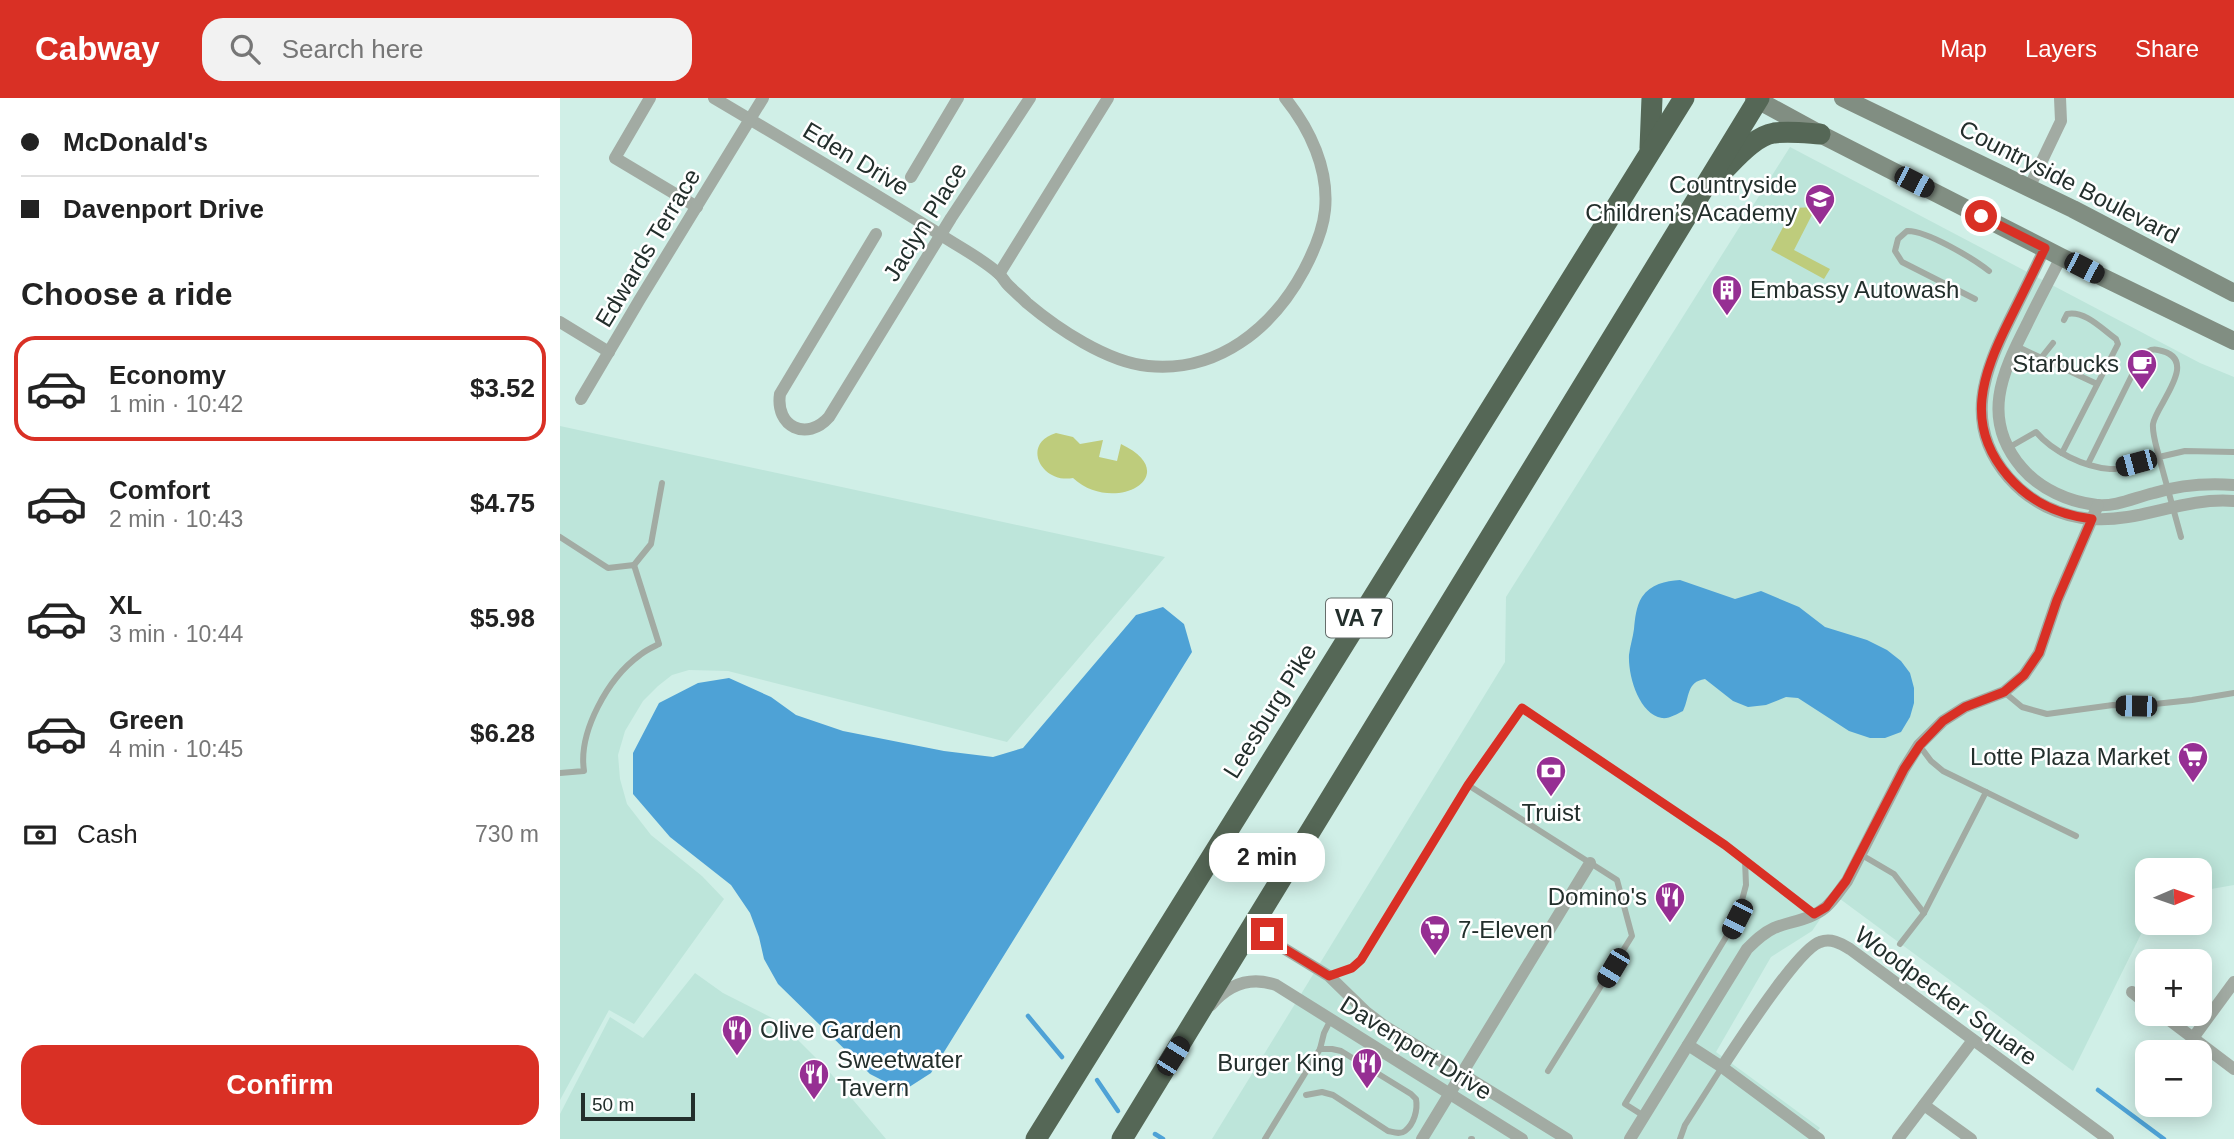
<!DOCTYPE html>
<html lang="en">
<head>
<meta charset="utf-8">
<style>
  :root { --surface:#fff; --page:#f2f2f2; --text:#222; --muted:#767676; --line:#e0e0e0; --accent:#d93025 }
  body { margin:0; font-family:Arial,sans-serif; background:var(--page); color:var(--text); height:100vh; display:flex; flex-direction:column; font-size:26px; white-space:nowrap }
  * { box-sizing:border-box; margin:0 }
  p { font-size:23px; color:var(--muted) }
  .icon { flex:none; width:38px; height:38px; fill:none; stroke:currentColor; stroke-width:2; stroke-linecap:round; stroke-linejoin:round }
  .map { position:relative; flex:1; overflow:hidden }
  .panel { display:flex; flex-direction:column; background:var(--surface); width:560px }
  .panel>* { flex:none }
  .banner { display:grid; align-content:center; height:154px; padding:0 21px; background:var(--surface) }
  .needle { width:46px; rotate:88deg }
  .fabs { position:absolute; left:1575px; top:760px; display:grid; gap:14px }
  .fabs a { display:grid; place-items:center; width:77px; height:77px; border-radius:14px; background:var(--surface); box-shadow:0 4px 18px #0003; font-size:35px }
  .scale { position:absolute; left:21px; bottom:18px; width:114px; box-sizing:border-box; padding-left:7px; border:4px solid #232f2c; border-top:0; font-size:19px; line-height:24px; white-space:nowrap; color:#232f2c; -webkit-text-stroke:5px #fff; paint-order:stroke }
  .end { position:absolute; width:32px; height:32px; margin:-16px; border:9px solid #d93025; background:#fff; box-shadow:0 0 0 4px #fff }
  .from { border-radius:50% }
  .bubble { position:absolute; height:49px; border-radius:21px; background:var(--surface); box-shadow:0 4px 18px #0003; font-size:23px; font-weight:700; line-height:49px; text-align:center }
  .car { position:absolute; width:21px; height:42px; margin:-21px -10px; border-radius:9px; box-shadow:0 0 5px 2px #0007; background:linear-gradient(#222 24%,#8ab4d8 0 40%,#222 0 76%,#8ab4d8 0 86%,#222 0) }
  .banner b { display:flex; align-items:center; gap:24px; height:66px; font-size:26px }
  .banner b+b { border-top:2px solid var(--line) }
  .banner i { width:18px; height:18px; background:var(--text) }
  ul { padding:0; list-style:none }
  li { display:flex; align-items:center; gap:21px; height:105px; margin:0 14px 10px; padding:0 7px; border:4px solid transparent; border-radius:21px }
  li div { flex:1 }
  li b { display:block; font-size:26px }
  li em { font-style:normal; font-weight:700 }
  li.active { border-color:var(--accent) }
  li>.icon { width:63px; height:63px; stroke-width:1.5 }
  h2 { padding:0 21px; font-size:32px; line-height:84px }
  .pay { display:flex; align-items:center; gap:18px; height:77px; padding:0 21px; font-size:26px }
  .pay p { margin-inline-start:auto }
  .primary-button { display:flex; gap:14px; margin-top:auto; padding:14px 21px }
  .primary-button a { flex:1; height:80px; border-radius:21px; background:var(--accent); color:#fff; font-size:28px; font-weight:700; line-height:80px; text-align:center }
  header { display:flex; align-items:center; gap:42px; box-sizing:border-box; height:98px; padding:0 35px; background:var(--accent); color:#fff }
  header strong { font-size:33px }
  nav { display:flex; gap:38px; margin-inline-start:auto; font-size:24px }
  .search { width:490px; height:63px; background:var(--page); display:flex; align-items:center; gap:18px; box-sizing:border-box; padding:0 24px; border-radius:21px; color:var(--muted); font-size:26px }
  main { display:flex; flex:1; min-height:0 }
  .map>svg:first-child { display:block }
  .built { fill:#bde5da }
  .green { fill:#becc7c }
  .water { fill:#4ea2d6 }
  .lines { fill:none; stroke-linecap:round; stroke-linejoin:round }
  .stream { stroke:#4ea2d6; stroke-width:4.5 }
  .lane { stroke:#a2aba3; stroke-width:6 }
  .street { stroke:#a2aba3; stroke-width:12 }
  .secondary { stroke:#818e82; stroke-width:18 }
  .highway { stroke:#556756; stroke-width:21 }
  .route { stroke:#d93025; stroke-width:9 }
  .labels { text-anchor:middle; stroke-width:5; stroke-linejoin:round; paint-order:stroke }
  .shield { fill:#fff; stroke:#656d6b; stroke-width:2 }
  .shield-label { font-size:23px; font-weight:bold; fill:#232f2c }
  .street-label { font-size:24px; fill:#232f2c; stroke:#fff }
  .poi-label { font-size:24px; fill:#232f2c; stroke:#fff; text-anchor:end }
</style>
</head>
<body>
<header>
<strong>Cabway</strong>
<div class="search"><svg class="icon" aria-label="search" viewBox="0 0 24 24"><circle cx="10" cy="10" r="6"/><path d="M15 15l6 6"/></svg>Search here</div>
<nav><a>Map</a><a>Layers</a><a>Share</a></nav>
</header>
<main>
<section class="panel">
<div class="banner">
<b><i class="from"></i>McDonald's</b>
<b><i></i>Davenport Drive</b>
</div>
<h2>Choose a ride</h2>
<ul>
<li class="active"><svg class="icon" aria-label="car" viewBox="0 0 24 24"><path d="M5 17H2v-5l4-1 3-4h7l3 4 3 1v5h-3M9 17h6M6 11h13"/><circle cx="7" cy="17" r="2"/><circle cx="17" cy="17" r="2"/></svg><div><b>Economy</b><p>1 min · 10:42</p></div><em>$3.52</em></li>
<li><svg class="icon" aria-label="car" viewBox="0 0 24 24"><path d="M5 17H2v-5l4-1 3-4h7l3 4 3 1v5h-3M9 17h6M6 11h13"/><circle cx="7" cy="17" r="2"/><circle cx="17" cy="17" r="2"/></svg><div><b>Comfort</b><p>2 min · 10:43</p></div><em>$4.75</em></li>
<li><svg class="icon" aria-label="car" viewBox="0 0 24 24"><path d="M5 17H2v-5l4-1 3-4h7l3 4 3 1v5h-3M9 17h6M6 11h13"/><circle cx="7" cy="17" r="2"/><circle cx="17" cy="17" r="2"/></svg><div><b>XL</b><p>3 min · 10:44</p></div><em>$5.98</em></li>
<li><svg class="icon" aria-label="car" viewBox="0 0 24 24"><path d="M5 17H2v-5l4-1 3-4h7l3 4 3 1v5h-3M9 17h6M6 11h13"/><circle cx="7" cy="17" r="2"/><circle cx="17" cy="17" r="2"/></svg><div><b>Green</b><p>4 min · 10:45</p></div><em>$6.28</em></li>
</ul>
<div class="pay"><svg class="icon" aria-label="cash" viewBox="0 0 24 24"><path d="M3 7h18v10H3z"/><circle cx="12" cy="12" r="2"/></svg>Cash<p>730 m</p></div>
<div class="primary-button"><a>Confirm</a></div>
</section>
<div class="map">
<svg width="1674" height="1041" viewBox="0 0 1674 1041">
  <rect width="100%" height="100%" fill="#d0efe7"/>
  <g class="built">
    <polygon points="1230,49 1640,265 1674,279 1674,787 1640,793 1640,772 1587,772 1587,824 1513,973 1276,798 1252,833 1211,859 1156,954 1260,1030 1251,1041 652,1041 945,564 946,499"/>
    <polygon points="0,328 605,459 447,644 168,573 129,572 112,577 98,588 83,603 65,633 58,657 60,681 67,706 91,737 142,778 164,801 74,926 49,912 0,1002"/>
    <polygon points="135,875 163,895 220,924 267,971 326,1041 0,1041 0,1016 50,919 83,940"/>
  </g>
  <g class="green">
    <polygon points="1256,109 1234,152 1270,171 1264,181 1211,152 1233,110"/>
    <path d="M496 335 513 339 520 346 543 342 539 359 557 363 561 346C626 377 554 418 513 380 482 386 460 346 496 335Z"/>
  </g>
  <g class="water">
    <path d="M1120 482 1175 501 1201 493 1239 509 1265 529 1307 542 1327 552 1341 563 1350 575 1354 590V605L1350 619 1341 634 1325 640H1310L1289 633 1238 600 1226 599 1206 607 1188 609 1173 603 1145 581C1126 584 1130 599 1123 613 1117 616 1109 621 1102 620 1079 616 1068 578 1069 557 1070 548 1073 539 1074 531 1075 521 1076 508 1082 499 1091 486 1105 483 1120 482Z"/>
    <polygon points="603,509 624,526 632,554 371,975 343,993 310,976 218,886 204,861 199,839 190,815 171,787 110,739 73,696 73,655 99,605 138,585 169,580 211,599 236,617 283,633 384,653 433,659 463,650 576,517"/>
  </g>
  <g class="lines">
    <g class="stream">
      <polyline points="468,918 502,959"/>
      <polyline points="537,982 558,1013"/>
      <polyline points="1538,992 1604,1041"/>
      <polyline points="595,1036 603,1041"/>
    </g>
    <g class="lane">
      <path d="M1415 201 1342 164 1335 153 1338 141 1347 133C1366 132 1414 161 1429 173"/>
      <polyline points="1456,248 1537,286"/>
      <polyline points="1481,260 1493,245"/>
      <path d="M1448 350 1476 334C1493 354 1524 369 1550 371 1563 372 1586 363 1599 359 1597 350 1592 336 1593 326 1595 308 1643 260 1598 252 1590 250 1585 255 1580 261L1528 366"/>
      <path d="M1502 355 1558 246 1556 241C1543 232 1525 212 1507 216L1504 222"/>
      <path d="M0 439 48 470 74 467 99 546C93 549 86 552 80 557 48 580 18 634 24 673L0 675"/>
      <polyline points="1621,439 1599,359 1625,353 1674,354"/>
      <polyline points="74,467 91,446 102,385"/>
      <polyline points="1444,594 1462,609 1487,616 1553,607 1576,608 1632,602 1674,595"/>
      <polyline points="1359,647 1371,663 1383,673 1516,738"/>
      <polyline points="908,687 1057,782 1072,838 988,973"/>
      <polyline points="1300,756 1334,776 1364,815"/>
      <polyline points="1340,846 1364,815 1426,694"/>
      <polyline points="770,877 792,870 801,862 908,687 962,610 1165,747 1254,816"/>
      <path d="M746 997 762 994 773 997 828 1033C833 1034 840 1037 845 1033 854 1026 858 1012 856 1001L851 996 781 953 772 951H760"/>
      <polyline points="1084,1018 1065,1006 1177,821 1186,787 1185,762"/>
      <polyline points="705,1041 760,951 764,935 771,921"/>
      <polyline points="911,1041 912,1041"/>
      <polyline points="1120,1041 1125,1027 1162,969"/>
    </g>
    <g class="street">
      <polyline points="90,0 55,60 137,109"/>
      <path d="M154 0C230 45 306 90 381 137 399 149 421 160 438 175 442 178 444 183 448 187 454 193 461 199 467 205 498 231 547 264 588 268 658 275 713 230 744 172 754 153 763 133 765 112 769 71 750 31 725 0"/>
      <polyline points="351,79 398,0"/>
      <polyline points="1469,90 1501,23 1500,0"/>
      <path d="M316 136 220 296C215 329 247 344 269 319L391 120 470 0"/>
      <path d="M1485 150C1474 173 1463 195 1452 217 1424 273 1402 326 1449 380 1470 404 1500 419 1533 421 1582 424 1622 399 1674 403"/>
      <path d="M1501 159C1490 181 1478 203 1467 226 1442 275 1420 321 1462 370 1480 391 1509 404 1537 407 1556 409 1576 399 1594 395 1620 387 1647 385 1674 387"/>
      <polyline points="439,176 548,0"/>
      <polyline points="0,224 49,254"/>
      <polyline points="21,301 80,201 203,0"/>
      <polyline points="705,814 703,825 707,836 715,845 769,878 806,914 823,927 1007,1041"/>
      <polyline points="1572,894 1587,906"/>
      <path d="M651 907C669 886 690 878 716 887L962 1041"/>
      <polyline points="1600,915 1674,971"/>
      <polyline points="1633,940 1674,884"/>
      <polyline points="1128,947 1162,969 1259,1041"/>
      <path d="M1162 969C1178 945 1238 851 1260 844 1271 840 1280 845 1290 851L1548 1041"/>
      <polyline points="1364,1007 1411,1041"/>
      <polyline points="862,1041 1030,765"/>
      <path d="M1070 1041 1187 851C1195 843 1203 835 1214 830 1231 823 1251 822 1266 809 1274 802 1280 792 1287 783L1344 671 1359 647 1383 623 1405 609 1444 594 1464 577 1479 555 1497 502 1538 407"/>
      <polyline points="1338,1041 1413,942"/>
    </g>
    <g class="secondary">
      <polyline points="1194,0 1260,36 1501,159 1674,243"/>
      <polyline points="1283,0 1513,111 1674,195"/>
    </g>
    <g class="highway">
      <polyline points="1090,50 1092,0"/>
      <path d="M1164 72C1177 59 1195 38 1214 35 1229 33 1245 35 1260 36"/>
      <polyline points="476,1041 1124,0"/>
      <polyline points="562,1041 1199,0"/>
    </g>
  </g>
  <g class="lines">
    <path class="route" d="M707 836 715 845 769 878 792 870 801 862 908 687 962 610 1165 747 1254 816 1266 809 1286 783 1344 671 1360 647 1383 623 1405 609 1444 594 1464 577 1479 555 1497 502 1532 421C1499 417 1470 404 1448 378 1404 327 1422 277 1449 223 1461 199 1473 175 1485 150L1421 118"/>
  </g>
  <defs>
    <g id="school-pin" transform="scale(1.575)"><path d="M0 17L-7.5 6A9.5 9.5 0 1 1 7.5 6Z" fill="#962f93" stroke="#fff"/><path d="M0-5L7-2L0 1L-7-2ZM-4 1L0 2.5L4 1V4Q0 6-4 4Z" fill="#fff"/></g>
    <g id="building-pin" transform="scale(1.575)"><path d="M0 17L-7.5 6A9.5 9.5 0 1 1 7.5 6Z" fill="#962f93" stroke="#fff"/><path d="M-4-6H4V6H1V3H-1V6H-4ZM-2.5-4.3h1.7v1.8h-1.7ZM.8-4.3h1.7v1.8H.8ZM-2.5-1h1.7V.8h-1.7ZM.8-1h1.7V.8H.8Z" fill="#fff"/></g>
    <g id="cafe-pin" transform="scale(1.575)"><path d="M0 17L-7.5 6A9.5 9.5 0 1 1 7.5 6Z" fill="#962f93" stroke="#fff"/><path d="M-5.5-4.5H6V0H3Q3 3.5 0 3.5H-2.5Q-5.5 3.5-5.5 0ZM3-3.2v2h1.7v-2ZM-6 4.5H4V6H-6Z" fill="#fff"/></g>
    <g id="supermarket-pin" transform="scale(1.575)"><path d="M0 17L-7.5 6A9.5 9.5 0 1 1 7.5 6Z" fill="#962f93" stroke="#fff"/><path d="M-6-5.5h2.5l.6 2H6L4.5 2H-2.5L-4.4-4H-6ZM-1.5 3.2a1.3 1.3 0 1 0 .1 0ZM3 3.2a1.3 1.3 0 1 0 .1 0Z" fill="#fff"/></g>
    <g id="bank-pin" transform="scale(1.575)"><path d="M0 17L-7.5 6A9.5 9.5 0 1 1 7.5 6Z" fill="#962f93" stroke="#fff"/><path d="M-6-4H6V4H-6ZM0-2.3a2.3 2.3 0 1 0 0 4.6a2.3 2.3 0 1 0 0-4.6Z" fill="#fff"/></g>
    <g id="restaurant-pin" transform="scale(1.575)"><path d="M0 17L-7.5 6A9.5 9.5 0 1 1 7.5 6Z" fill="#962f93" stroke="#fff"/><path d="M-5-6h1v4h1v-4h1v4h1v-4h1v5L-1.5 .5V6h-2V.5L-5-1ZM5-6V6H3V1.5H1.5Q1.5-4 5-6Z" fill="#fff"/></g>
  </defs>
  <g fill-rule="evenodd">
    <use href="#school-pin" x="1260" y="101"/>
    <use href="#building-pin" x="1167" y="192"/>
    <use href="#cafe-pin" x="1582" y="266"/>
    <use href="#supermarket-pin" x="1633" y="659"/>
    <use href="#bank-pin" x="991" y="673"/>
    <use href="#restaurant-pin" x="1110" y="799"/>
    <use href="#supermarket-pin" x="875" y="832"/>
    <use href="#restaurant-pin" x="177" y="932"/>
    <use href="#restaurant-pin" x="807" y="965"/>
    <use href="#restaurant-pin" x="254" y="976"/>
  </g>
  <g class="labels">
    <rect class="shield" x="766" y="500.5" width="66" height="39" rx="5"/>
    <g class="shield-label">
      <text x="799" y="528">VA 7</text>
    </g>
    <g class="street-label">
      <text transform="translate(296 61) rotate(31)" y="8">Eden Drive</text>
      <text transform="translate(1509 84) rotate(27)" y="8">Countryside Boulevard</text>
      <text transform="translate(365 124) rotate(-58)" y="8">Jaclyn Place</text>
      <text transform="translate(88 150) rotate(-59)" y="8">Edwards Terrace</text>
      <text transform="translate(710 613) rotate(-58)" y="8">Leesburg Pike</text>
      <text transform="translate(1386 898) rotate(36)" y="8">Woodpecker Square</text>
      <text transform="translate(856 950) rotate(32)" y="8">Davenport Drive</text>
    </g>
    <g class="poi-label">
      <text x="1237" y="95">Countryside<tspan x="1237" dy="28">Children’s Academy</tspan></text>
      <text x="1190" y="200" text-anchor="start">Embassy Autowash</text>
      <text x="1559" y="274">Starbucks</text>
      <text x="1610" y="667">Lotte Plaza Market</text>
      <text x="991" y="723" text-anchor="middle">Truist</text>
      <text x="1087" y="807">Domino's</text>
      <text x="898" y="840" text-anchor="start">7-Eleven</text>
      <text x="200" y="940" text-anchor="start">Olive Garden</text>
      <text x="277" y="970" text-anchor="start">Sweetwater<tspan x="277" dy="28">Tavern</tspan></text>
      <text x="784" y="973">Burger King</text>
    </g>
  </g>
</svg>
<div class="fabs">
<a><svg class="needle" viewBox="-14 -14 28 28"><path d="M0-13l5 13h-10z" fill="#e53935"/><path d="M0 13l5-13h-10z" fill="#767676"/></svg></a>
<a>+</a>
<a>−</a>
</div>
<div class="scale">50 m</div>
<i class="end from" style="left:1421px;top:118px"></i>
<i class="end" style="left:707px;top:836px"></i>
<div class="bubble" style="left:649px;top:735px;width:116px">2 min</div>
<i class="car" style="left:1354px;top:84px;rotate:117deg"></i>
<i class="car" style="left:1524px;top:170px;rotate:117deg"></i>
<i class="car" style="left:1576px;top:365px;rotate:255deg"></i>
<i class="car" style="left:1576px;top:608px;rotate:271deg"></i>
<i class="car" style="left:1177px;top:821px;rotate:207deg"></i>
<i class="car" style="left:1053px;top:870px;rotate:211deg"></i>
<i class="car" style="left:613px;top:958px;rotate:32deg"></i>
</div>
</main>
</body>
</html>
